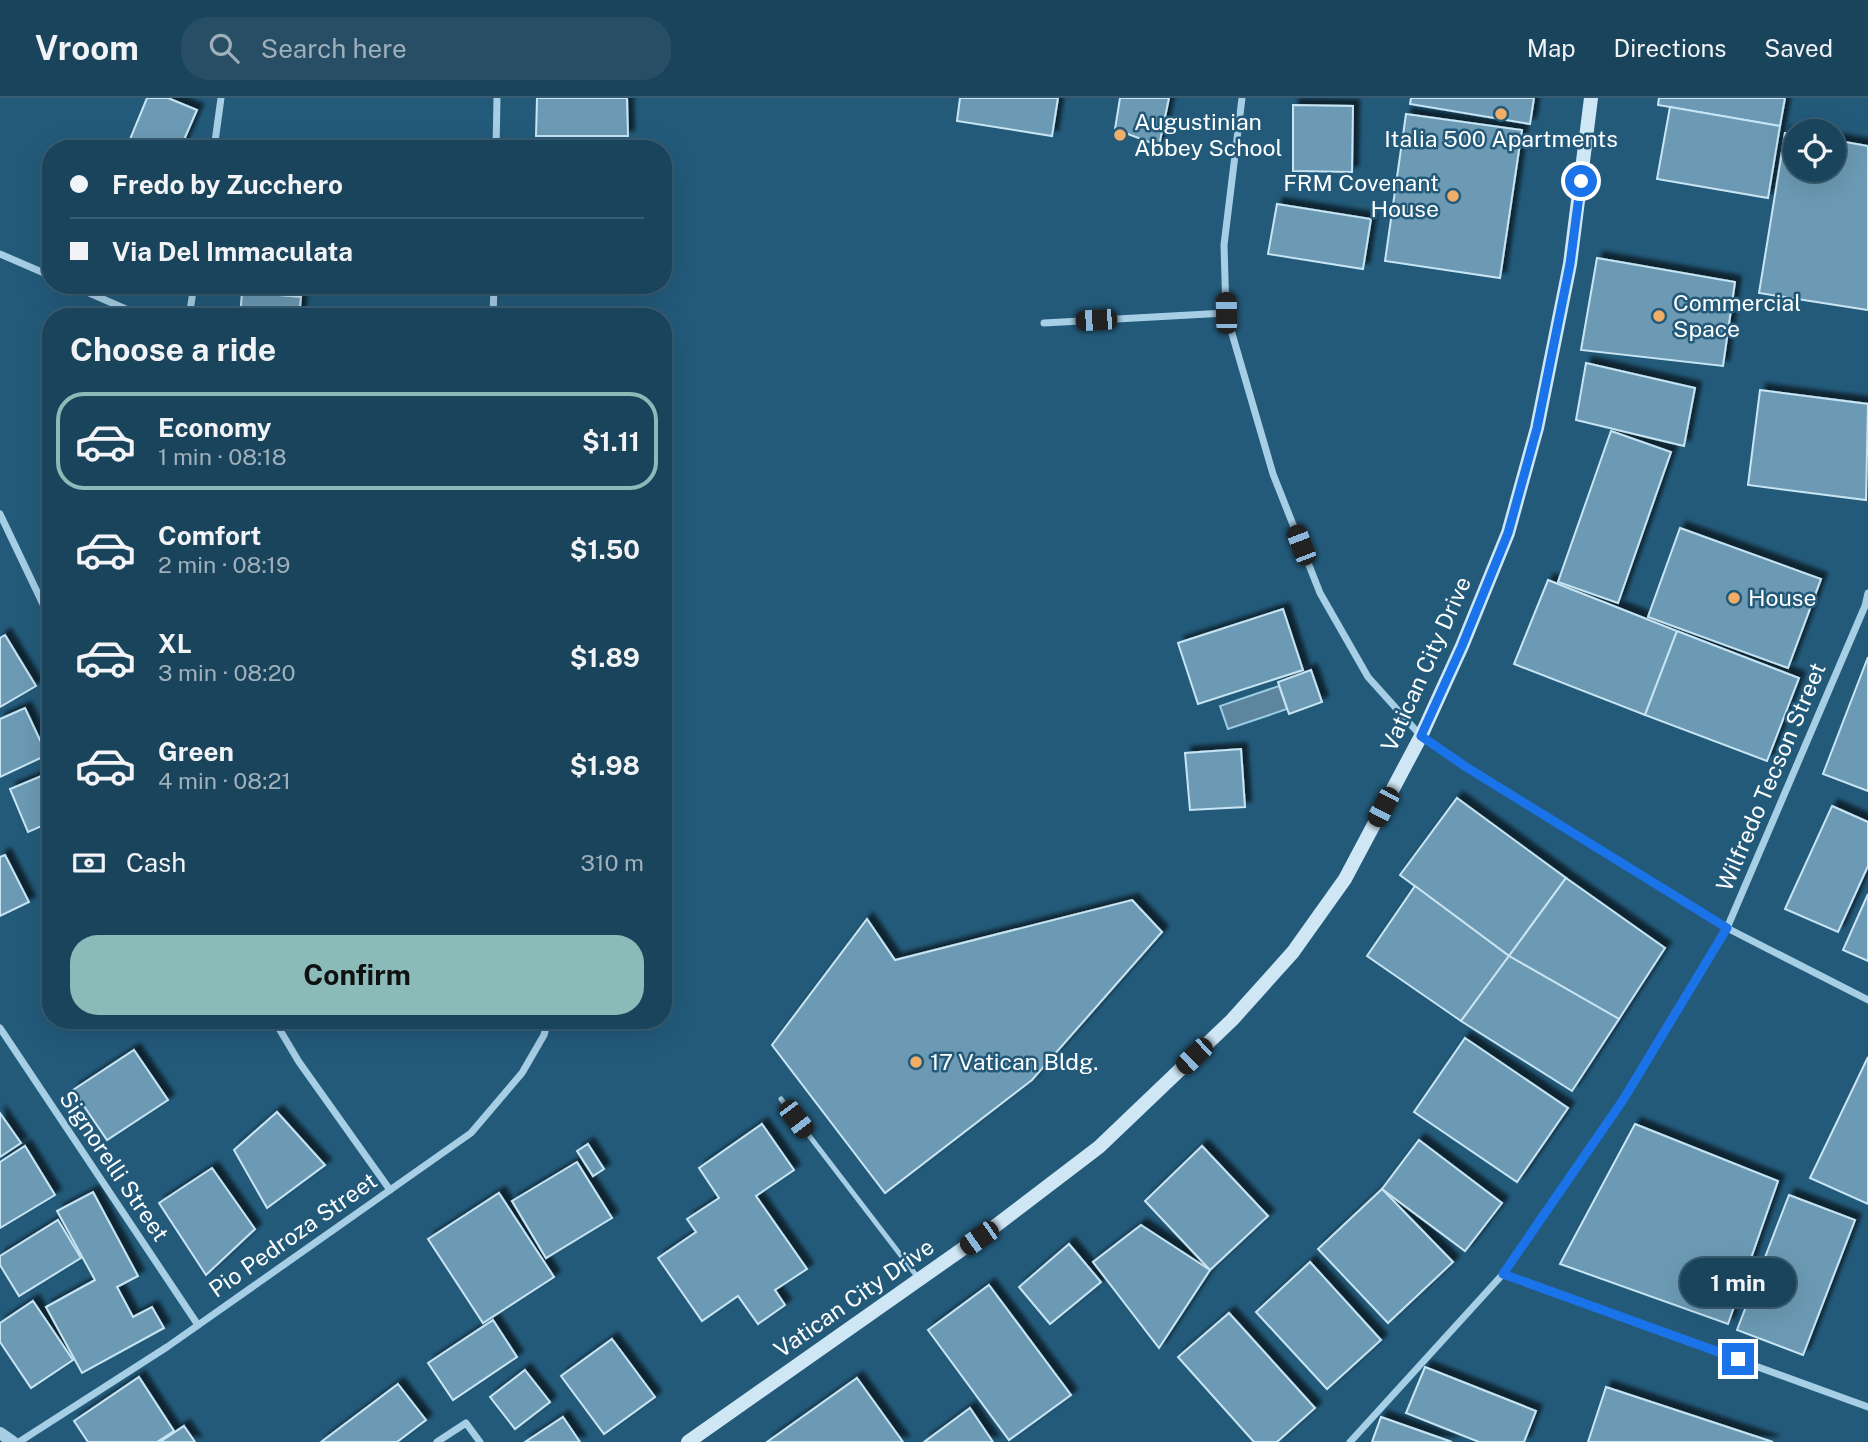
<!DOCTYPE html>
<html lang="en">
<head>
<meta charset="utf-8">
<style>
  :root { --surface:#1a445c; --page:#274e65; --text:#f1f3f6; --muted:#9fb0bb; --line:#385c72; --accent:#8bbbb9 }
  body { margin:0; font-family:"Public Sans",sans-serif; background:var(--page); color:var(--text); height:100vh; display:flex; flex-direction:column; font-size:26px; white-space:nowrap }
  * { box-sizing:border-box; margin:0 }
  p { font-size:23px; color:var(--muted) }
  .icon { flex:none; width:38px; height:38px; fill:none; stroke:currentColor; stroke-width:2; stroke-linecap:round; stroke-linejoin:round }
  .map { position:relative; flex:1; overflow:hidden }
  .drawer { position:absolute; left:42px; top:210px; width:630px; height:721px; display:flex; flex-direction:column; background:var(--surface); border-radius:28px; box-shadow:0 7px 28px #0002,0 0 0 2px var(--line) }
  .drawer>* { flex:none }
  .top-card { position:absolute; left:42px; top:42px; width:630px; height:154px; border-radius:28px; box-shadow:0 7px 28px #0002,0 0 0 2px var(--line); display:grid; align-content:center; height:154px; padding:0 28px; background:var(--surface) }
  .tools { position:absolute; left:1783px; top:21px; display:grid; gap:14px }
  .tools a { display:grid; place-items:center; width:63px; height:63px; border-radius:50%; background:var(--surface); box-shadow:0 7px 28px #0002,0 0 0 2px var(--line); font-size:35px }
  .end { position:absolute; width:32px; height:32px; margin:-16px; border:9px solid #1a73e8; background:#fff; box-shadow:0 0 0 4px #fff }
  .from { border-radius:50% }
  .bubble { position:absolute; height:49px; border-radius:24px; background:var(--surface); box-shadow:0 7px 28px #0002,0 0 0 2px var(--line); font-size:23px; font-weight:700; line-height:49px; text-align:center }
  .car { position:absolute; width:21px; height:42px; margin:-21px -10px; border-radius:9px; box-shadow:0 0 5px 2px #0007; background:linear-gradient(#222 24%,#8ab4d8 0 40%,#222 0 76%,#8ab4d8 0 86%,#222 0) }
  .top-card b { display:flex; align-items:center; gap:24px; height:66px; font-size:26px }
  .top-card b+b { border-top:2px solid var(--line) }
  .top-card i { width:18px; height:18px; background:var(--text) }
  ul { padding:0; list-style:none }
  li { display:flex; align-items:center; gap:21px; height:98px; margin:0 14px 10px; padding:0 14px; border:4px solid transparent; border-radius:28px }
  li div { flex:1 }
  li b { display:block; font-size:26px }
  li em { font-style:normal; font-weight:700 }
  li.selected { border-color:var(--accent) }
  li>.icon { width:63px; height:63px; stroke-width:1.5 }
  h2 { padding:0 28px; font-size:32px; line-height:84px }
  .pay { display:flex; align-items:center; gap:18px; height:77px; padding:0 28px; font-size:26px }
  .pay p { margin-inline-start:auto }
  .primary-button { display:flex; gap:14px; margin-top:auto; padding:14px 28px }
  .primary-button a { flex:1; height:80px; border-radius:28px; background:var(--accent); color:#111; font-size:28px; font-weight:700; line-height:80px; text-align:center }
  header { display:flex; align-items:center; gap:42px; box-sizing:border-box; height:98px; padding:0 35px; background:var(--surface); border-bottom:2px solid var(--line) }
  header strong { font-size:33px }
  nav { display:flex; gap:38px; margin-inline-start:auto; font-size:24px }
  .search { width:490px; height:63px; background:var(--page); display:flex; align-items:center; gap:18px; box-sizing:border-box; padding:0 24px; border-radius:28px; color:var(--muted); font-size:26px }
  .map>svg:first-child { display:block }
  .water { fill:#5d859d; stroke:#9acce6; stroke-width:2 }
  .building { fill:#6c9ab4; stroke:#c8e5f4; stroke-width:2; filter:url(#shadow) }
  .lines { fill:none; stroke-linecap:round; stroke-linejoin:round }
  .service { stroke:#a6cee5; stroke-width:5 }
  .minor { stroke:#a6cee5; stroke-width:7 }
  .tertiary { stroke:#a6cee5; stroke-width:12 }
  .secondary { stroke:#cfe6f4; stroke-width:14 }
  .route { stroke:#1a73e8; stroke-width:9 }
  .poi-dot { fill:#f0ae69; stroke:#235a7a; stroke-width:2.5 }
  .labels { text-anchor:middle; stroke-width:5; stroke-linejoin:round; paint-order:stroke }
  .poi-label { font-size:23px; fill:#fff; stroke:#235a7a; text-anchor:start }
  .street-label { font-size:23px; fill:#fff; stroke:#235a7a }
</style>
</head>
<body>
<header>
<strong>Vroom</strong>
<div class="search"><svg class="icon" aria-label="search" viewBox="0 0 24 24"><circle cx="10" cy="10" r="6"/><path d="M15 15l6 6"/></svg>Search here</div>
<nav><a>Map</a><a>Directions</a><a>Saved</a></nav>
</header>
<div class="map">
<svg width="1868" height="1344" viewBox="0 0 1868 1344">
  <defs>
    <filter id="shadow"><feDropShadow dx="6" dy="-6" stdDeviation="2" flood-color="#0009"/></filter>
  </defs>
  <rect width="100%" height="100%" fill="#235a7a"/>
  <polygon class="water" points="1279,588 1287,611 1228,631 1220,608"/>
  <g class="building">
    <polygon points="147,0 168,0 197,12 180,51 126,51"/>
    <polygon points="537,0 627,0 628,38 536,38"/>
    <polygon points="960,0 1058,0 1052,38 957,23"/>
    <polygon points="1120,0 1169,0 1159,48 1115,31"/>
    <polygon points="1411,0 1534,0 1530,26 1410,6"/>
    <polygon points="1659,0 1785,0 1780,28 1658,7"/>
    <polygon points="1293,7 1353,8 1352,74 1293,73"/>
    <polygon points="1670,9 1780,28 1768,100 1657,81"/>
    <polygon points="1406,16 1522,32 1500,180 1385,163"/>
    <polygon points="1785,35 1796,36 1796,72 1834,72 1834,42 1868,48 1868,212 1759,195"/>
    <polygon points="1277,106 1371,121 1363,171 1268,156"/>
    <polygon points="1597,160 1735,184 1723,268 1581,252"/>
    <polygon points="245,187 327,187 327,196"/>
    <polygon points="242,194 301,199 299,219 240,219"/>
    <polygon points="1586,265 1695,290 1684,348 1576,322"/>
    <polygon points="1760,292 1868,306 1866,402 1748,387"/>
    <polygon points="1611,333 1671,354 1618,505 1558,484"/>
    <polygon points="1680,430 1821,481 1788,570 1648,519"/>
    <polygon points="1548,482 1677,533 1645,617 1514,566"/>
    <polygon points="1283,511 1303,572 1198,606 1178,545"/>
    <polygon points="1677,533 1799,580 1767,663 1645,617"/>
    <polygon points="5,537 36,588 0,609 0,540"/>
    <polygon points="1868,559 1868,693 1823,676"/>
    <polygon points="1311,572 1322,604 1289,616 1278,584"/>
    <polygon points="25,610 47,657 0,679 0,621"/>
    <polygon points="1241,651 1245,709 1190,712 1185,655"/>
    <polygon points="51,674 51,724 28,734 10,691"/>
    <polygon points="1457,700 1566,780 1509,858 1400,777"/>
    <polygon points="1832,708 1868,724 1868,768 1838,834 1785,811"/>
    <polygon points="5,757 29,804 0,818 0,759"/>
    <polygon points="1566,780 1665,850 1619,921 1509,858"/>
    <polygon points="1415,788 1509,858 1461,923 1367,858"/>
    <polygon points="1868,796 1868,863 1843,852"/>
    <polygon points="1132,802 1162,834 1032,982 885,1095 772,947 867,821 895,862"/>
    <polygon points="1509,858 1619,921 1572,993 1461,923"/>
    <polygon points="1465,940 1568,1010 1517,1084 1414,1014"/>
    <polygon points="134,952 168,1002 107,1042 73,992"/>
    <polygon points="1868,959 1868,1106 1810,1080"/>
    <polygon points="277,1014 325,1067 267,1110 234,1052"/>
    <polygon points="0,1015 21,1045 0,1059"/>
    <polygon points="762,1026 794,1072 756,1098 807,1171 775,1192 785,1207 758,1226 738,1198 702,1223 658,1160 696,1134 687,1121 719,1100 699,1070"/>
    <polygon points="1635,1026 1778,1083 1728,1226 1560,1166"/>
    <polygon points="1419,1042 1502,1105 1465,1153 1382,1091"/>
    <polygon points="588,1046 604,1071 593,1078 577,1053"/>
    <polygon points="25,1048 55,1097 0,1130 0,1064"/>
    <polygon points="1202,1048 1268,1118 1210,1172 1145,1103"/>
    <polygon points="577,1064 612,1120 546,1160 512,1103"/>
    <polygon points="212,1070 255,1131 206,1177 159,1105"/>
    <polygon points="1382,1091 1453,1164 1388,1225 1318,1151"/>
    <polygon points="93,1094 138,1178 117,1189 133,1219 152,1209 164,1230 82,1275 46,1209 95,1182 57,1113"/>
    <polygon points="499,1095 554,1179 483,1225 428,1141"/>
    <polygon points="1789,1097 1855,1122 1803,1257 1737,1232"/>
    <polygon points="58,1122 81,1160 19,1198 0,1167 0,1158"/>
    <polygon points="1141,1127 1210,1172 1159,1250 1093,1164"/>
    <polygon points="1069,1146 1101,1184 1050,1226 1019,1189"/>
    <polygon points="1310,1164 1381,1242 1327,1291 1256,1214"/>
    <polygon points="989,1187 1071,1297 1009,1342 928,1232"/>
    <polygon points="33,1203 73,1262 31,1290 0,1244 0,1225"/>
    <polygon points="1229,1215 1315,1310 1277,1344 1254,1344 1178,1259"/>
    <polygon points="493,1222 517,1259 453,1302 428,1265"/>
    <polygon points="612,1241 655,1299 604,1336 561,1278"/>
    <polygon points="1425,1269 1536,1313 1524,1344 1479,1344 1406,1315"/>
    <polygon points="525,1272 550,1304 515,1331 490,1299"/>
    <polygon points="139,1279 174,1333 157,1344 88,1344 74,1323"/>
    <polygon points="857,1280 903,1344 767,1344"/>
    <polygon points="398,1286 426,1322 397,1344 321,1344"/>
    <polygon points="1606,1289 1773,1344 1588,1344"/>
    <polygon points="970,1310 993,1344 924,1344"/>
    <polygon points="563,1319 580,1344 525,1344"/>
    <polygon points="1381,1319 1452,1344 1372,1344"/>
    <polygon points="184,1328 195,1344 160,1344"/>
  </g>
  <g class="lines">
    <polyline class="service" points="781,1001 919,1181"/>
    <g class="minor">
      <polyline points="1242,0 1224,147 1226,215 1273,376 1320,495 1368,579 1421,638 1467,669 1727,830 1868,902"/>
      <polyline points="214,51 221,0"/>
      <polyline points="496,51 497,0"/>
      <polyline points="0,156 51,178"/>
      <polyline points="71,187 144,219"/>
      <polyline points="189,219 194,187"/>
      <polyline points="493,219 494,187"/>
      <polyline points="1044,225 1226,215"/>
      <polyline points="0,416 51,523"/>
      <polyline points="274,922 299,964 390,1092"/>
      <polyline points="0,930 198,1227"/>
      <polyline points="1503,1176 1868,1309"/>
      <polyline points="19,1344 167,1249 471,1035 522,975 544,937 548,922"/>
      <polyline points="437,1344 466,1325 480,1344"/>
      <polyline points="1350,1344 1503,1176 1623,1002 1727,830 1865,508 1868,495"/>
    </g>
    <polyline class="tertiary" points="0,1335 13,1344"/>
    <polyline class="secondary" points="688,1344 998,1126 1099,1049 1232,922 1293,854 1345,781 1421,638 1462,548 1508,435 1537,330 1570,166 1591,0"/>
  </g>
  <g class="lines">
    <polyline class="route" points="1581,83 1570,166 1537,330 1508,435 1462,548 1421,638 1466,669 1727,830 1623,1002 1503,1176 1738,1261"/>
  </g>
  <g class="poi-dot">
    <circle cx="1501" cy="16" r="7"/>
    <circle cx="1120" cy="37" r="7"/>
    <circle cx="1453" cy="98" r="7"/>
    <circle cx="1659" cy="218" r="7"/>
    <circle cx="1734" cy="500" r="7"/>
    <circle cx="916" cy="964" r="7"/>
  </g>
  <g class="labels">
    <g class="poi-label">
      <text x="1134" y="32">Augustinian<tspan x="1134" dy="26">Abbey School</tspan></text>
      <text x="1501" y="49" text-anchor="middle">Italia 500 Apartments</text>
      <text x="1439" y="93" text-anchor="end">FRM Covenant<tspan x="1439" dy="26">House</tspan></text>
      <text x="1673" y="213">Commercial<tspan x="1673" dy="26">Space</tspan></text>
      <text x="1748" y="508">House</text>
      <text x="930" y="972">17 Vatican Bldg.</text>
    </g>
    <g class="street-label">
      <text transform="translate(1426 566) rotate(-66)" y="8">Vatican City Drive</text>
      <text transform="translate(1771 679) rotate(-67)" y="8">Wilfredo Tecson Street</text>
      <text transform="translate(114 1068) rotate(56)" y="8">Signorelli Street</text>
      <text transform="translate(293 1137) rotate(-35)" y="8">Pio Pedroza Street</text>
      <text transform="translate(854 1200) rotate(-35)" y="8">Vatican City Drive</text>
    </g>
  </g>
</svg>
<div class="tools">
<a><svg class="icon" aria-label="locate" viewBox="0 0 24 24"><circle cx="12" cy="12" r="6"/><path d="M12 2v4M12 18v4M2 12h4M18 12h4"/></svg></a>
</div>
<i class="end from" style="left:1581px;top:83px"></i>
<i class="end" style="left:1738px;top:1261px"></i>
<div class="bubble" style="left:1680px;top:1160px;width:116px">1 min</div>
<i class="car" style="left:1226px;top:215px;rotate:359deg"></i>
<i class="car" style="left:1096px;top:222px;rotate:267deg"></i>
<i class="car" style="left:1301px;top:447px;rotate:339deg"></i>
<i class="car" style="left:1383px;top:709px;rotate:208deg"></i>
<i class="car" style="left:1194px;top:958px;rotate:226deg"></i>
<i class="car" style="left:796px;top:1021px;rotate:143deg"></i>
<i class="car" style="left:979px;top:1140px;rotate:235deg"></i>
<div class="top-card">
<b><i class="from"></i>Fredo by Zucchero</b>
<b><i></i>Via Del Immaculata</b>
</div>
<section class="drawer">
<h2>Choose a ride</h2>
<ul>
<li class="selected"><svg class="icon" aria-label="car" viewBox="0 0 24 24"><path d="M5 17H2v-5l4-1 3-4h7l3 4 3 1v5h-3M9 17h6M6 11h13"/><circle cx="7" cy="17" r="2"/><circle cx="17" cy="17" r="2"/></svg><div><b>Economy</b><p>1 min · 08:18</p></div><em>$1.11</em></li>
<li><svg class="icon" aria-label="car" viewBox="0 0 24 24"><path d="M5 17H2v-5l4-1 3-4h7l3 4 3 1v5h-3M9 17h6M6 11h13"/><circle cx="7" cy="17" r="2"/><circle cx="17" cy="17" r="2"/></svg><div><b>Comfort</b><p>2 min · 08:19</p></div><em>$1.50</em></li>
<li><svg class="icon" aria-label="car" viewBox="0 0 24 24"><path d="M5 17H2v-5l4-1 3-4h7l3 4 3 1v5h-3M9 17h6M6 11h13"/><circle cx="7" cy="17" r="2"/><circle cx="17" cy="17" r="2"/></svg><div><b>XL</b><p>3 min · 08:20</p></div><em>$1.89</em></li>
<li><svg class="icon" aria-label="car" viewBox="0 0 24 24"><path d="M5 17H2v-5l4-1 3-4h7l3 4 3 1v5h-3M9 17h6M6 11h13"/><circle cx="7" cy="17" r="2"/><circle cx="17" cy="17" r="2"/></svg><div><b>Green</b><p>4 min · 08:21</p></div><em>$1.98</em></li>
</ul>
<div class="pay"><svg class="icon" aria-label="cash" viewBox="0 0 24 24"><path d="M3 7h18v10H3z"/><circle cx="12" cy="12" r="2"/></svg>Cash<p>310 m</p></div>
<div class="primary-button"><a>Confirm</a></div>
</section>
</div>
</body>
</html>
